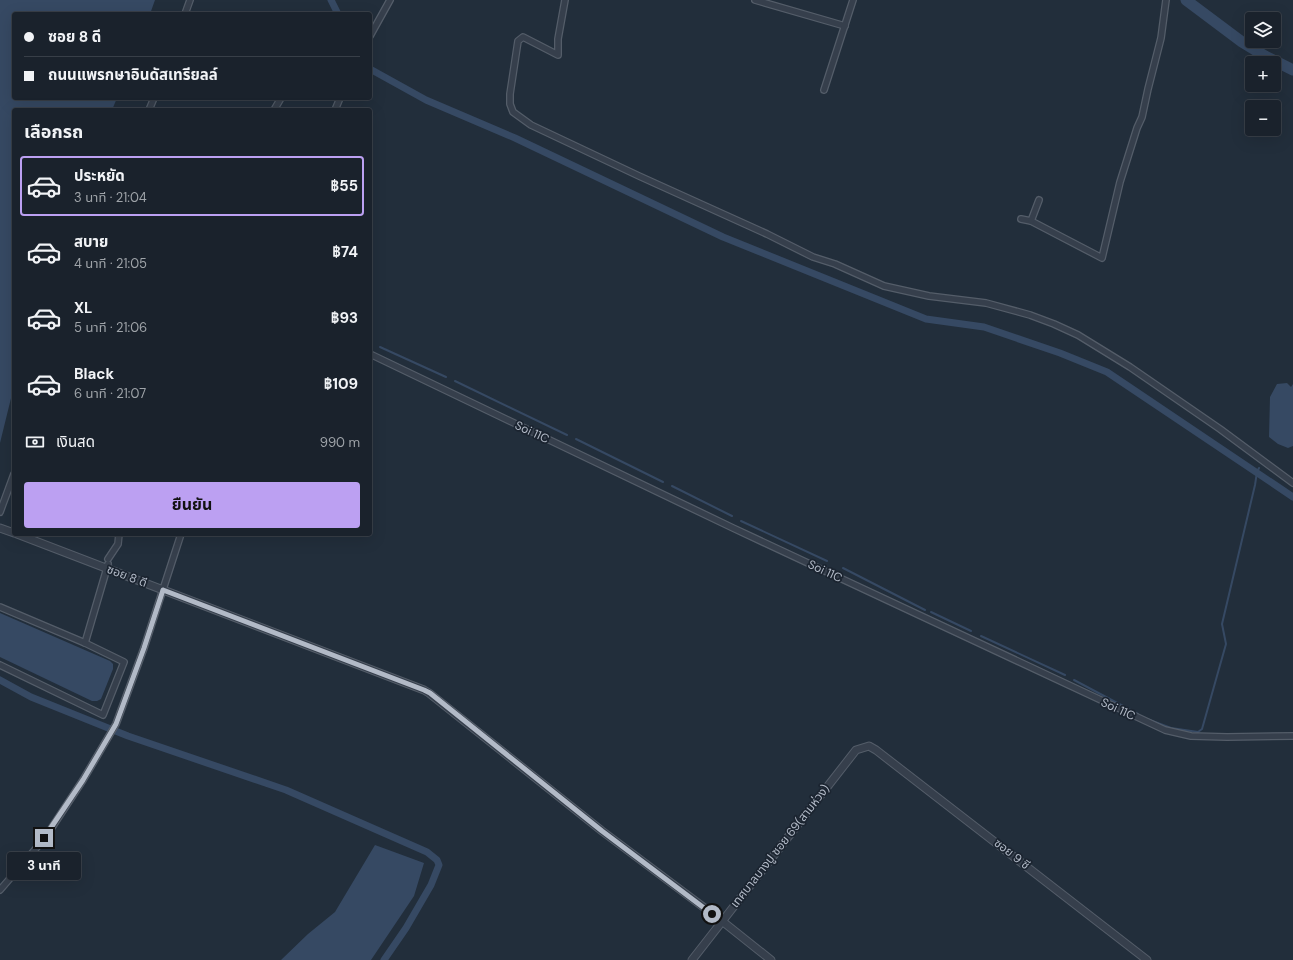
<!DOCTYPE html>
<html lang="th">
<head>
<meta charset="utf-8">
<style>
  :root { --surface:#1a222c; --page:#272f38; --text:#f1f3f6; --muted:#9fa4a9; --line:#383f48; --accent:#bca0f2 }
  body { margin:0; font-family:"DM Sans","Noto Sans Thai",sans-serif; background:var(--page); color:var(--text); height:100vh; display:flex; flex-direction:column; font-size:15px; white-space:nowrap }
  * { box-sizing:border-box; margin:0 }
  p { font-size:13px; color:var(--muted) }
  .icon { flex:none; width:22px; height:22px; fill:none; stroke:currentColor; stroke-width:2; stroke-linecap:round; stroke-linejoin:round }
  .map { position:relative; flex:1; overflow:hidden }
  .details { position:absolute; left:12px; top:108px; width:360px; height:428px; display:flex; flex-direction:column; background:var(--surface); border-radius:4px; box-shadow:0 4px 16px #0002,0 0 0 1px var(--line) }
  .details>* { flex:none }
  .guide { position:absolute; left:12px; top:12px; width:360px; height:88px; border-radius:4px; box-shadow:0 4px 16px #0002,0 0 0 1px var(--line); display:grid; align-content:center; height:88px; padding:0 12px; background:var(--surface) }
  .tools { position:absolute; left:1245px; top:12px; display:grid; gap:8px }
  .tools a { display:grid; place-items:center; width:36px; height:36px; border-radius:4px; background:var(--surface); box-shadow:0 4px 16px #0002,0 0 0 1px var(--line); font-size:20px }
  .end { position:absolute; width:18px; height:18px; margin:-9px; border:5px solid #b2bac7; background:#111; box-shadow:0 0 0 2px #111 }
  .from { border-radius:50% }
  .bubble { position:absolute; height:28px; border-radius:4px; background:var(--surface); box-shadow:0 4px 16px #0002,0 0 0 1px var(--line); font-size:13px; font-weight:700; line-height:28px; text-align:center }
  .guide b { display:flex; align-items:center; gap:14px; height:38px; font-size:15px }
  .guide b+b { border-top:1px solid var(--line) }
  .guide i { width:10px; height:10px; background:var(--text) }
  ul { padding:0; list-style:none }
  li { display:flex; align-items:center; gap:12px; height:60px; margin:0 8px 6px; padding:0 4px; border:2px solid transparent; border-radius:4px }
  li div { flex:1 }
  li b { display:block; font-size:15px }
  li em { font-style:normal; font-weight:700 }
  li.current { border-color:var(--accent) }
  li>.icon { width:36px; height:36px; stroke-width:1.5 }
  h2 { padding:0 12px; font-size:18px; line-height:48px }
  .pay { display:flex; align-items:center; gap:10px; height:44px; padding:0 12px; font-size:15px }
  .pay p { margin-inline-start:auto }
  .primary-button { display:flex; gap:8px; margin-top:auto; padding:8px 12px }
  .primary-button a { flex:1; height:46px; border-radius:4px; background:var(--accent); color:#111; font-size:16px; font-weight:700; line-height:46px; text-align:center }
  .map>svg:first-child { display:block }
  .water { fill:#364963 }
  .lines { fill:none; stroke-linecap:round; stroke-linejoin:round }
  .stream { stroke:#364963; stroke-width:2 }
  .canal { stroke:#364963; stroke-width:7 }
  .river { stroke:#364963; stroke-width:11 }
  .minor-casing { stroke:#545d69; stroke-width:8 }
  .tertiary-casing { stroke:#545d69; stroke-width:9 }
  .minor { stroke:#363f4c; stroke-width:5.5 }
  .tertiary { stroke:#363f4c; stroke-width:7 }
  .route { stroke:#b2bac7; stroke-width:5 }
  .labels { text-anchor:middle; stroke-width:3.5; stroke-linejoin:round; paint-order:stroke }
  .street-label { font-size:12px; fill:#b2bac7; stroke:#1b2430 }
</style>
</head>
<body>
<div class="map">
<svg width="1293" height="960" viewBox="0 0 1293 960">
  <rect width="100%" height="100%" fill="#222e3b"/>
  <g class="water">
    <polygon points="0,0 155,0 150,14 14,14 14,98 117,98 112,110 14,110 14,386 0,443"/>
    <polygon points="1287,383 1291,387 1293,384 1293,446 1288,448 1278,444 1269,437 1270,397 1277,384"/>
    <polygon points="0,613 110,661 113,664 113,669 101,699 97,701 92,701 0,657"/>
    <polygon points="375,845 424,863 414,896 371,960 281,960 308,934 335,912"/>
  </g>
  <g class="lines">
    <g class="stream">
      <polyline points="380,347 446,377"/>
      <polyline points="455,381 567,435"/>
      <polyline points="576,439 663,482"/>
      <polyline points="672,486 732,516"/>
      <polyline points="741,521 827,561"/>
      <polyline points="843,568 925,610"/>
      <polyline points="931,612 971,631"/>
      <polyline points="981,636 1065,675"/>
      <polyline points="1074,680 1138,714"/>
      <polyline points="1147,719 1171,728 1198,732 1202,729 1226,644 1222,624 1255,485 1257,472 1259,468"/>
    </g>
    <g class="canal">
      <polyline points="331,0 338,14"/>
      <polyline points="370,69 426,100 515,138 723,237 926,319 984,327 1060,353 1107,372 1293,497"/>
      <polyline points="0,680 31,697 128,736 286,790 427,852 437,860 439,865 431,885 406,928 384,960"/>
    </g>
    <polyline class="river" points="1186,0 1242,42 1265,56 1293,70"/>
    <g class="minor-casing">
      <g id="minor">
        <polyline points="565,0 558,39 558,55 523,37 518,41 510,94 510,104 513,112 531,125 639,176 767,234 813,257 835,264 884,286 929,296 986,303 1030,315 1054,324 1078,335 1130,367 1220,429 1293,483"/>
        <polyline points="755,0 845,26"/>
        <polyline points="185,14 190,0"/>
        <polyline points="370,36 390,0"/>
        <polyline points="824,90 853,0"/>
        <polyline points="149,110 154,98"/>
        <polyline points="274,110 281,98"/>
        <polyline points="335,110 340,98"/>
        <polyline points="1021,219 1031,221 1102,258 1120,182 1137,128 1142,117 1148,89 1161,38 1166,0"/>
        <polyline points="1031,221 1039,200"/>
        <polyline points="370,354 733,528 1165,730 1191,736 1227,737 1293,736"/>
        <polyline points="0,512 14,474"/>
        <polyline points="108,559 118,544 119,534"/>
        <polyline points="0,607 85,643 124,662 103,715 0,665"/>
        <polyline points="85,643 107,568 108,564"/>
        <polyline points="0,890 45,838 83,780 116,724 144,648 181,534"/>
      </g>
    </g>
    <g class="tertiary-casing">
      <g id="tertiary">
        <polyline points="0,528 14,533"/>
        <polyline points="17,534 424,690 429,693 602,831 722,921 771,960"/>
        <polyline points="692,960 856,750 869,746 876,750 1147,960"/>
      </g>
    </g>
    <use href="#minor" class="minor"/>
    <use href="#tertiary" class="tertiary"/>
  </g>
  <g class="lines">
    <polyline class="route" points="44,838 83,780 116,724 144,648 163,590 424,690 430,693 602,831 712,914"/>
  </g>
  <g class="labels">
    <g class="street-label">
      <text transform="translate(532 432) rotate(25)" y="4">Soi 11C</text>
      <text transform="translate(825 571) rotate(25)" y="4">Soi 11C</text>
      <text transform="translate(127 576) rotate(21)" y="4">ซอย 8 ดี</text>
      <text transform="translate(1118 709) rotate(25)" y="4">Soi 11C</text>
      <text transform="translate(780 846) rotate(-52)" y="4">เทศบาลบางปู ซอย 69(สามห่วง)</text>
      <text transform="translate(1012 854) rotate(38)" y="4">ซอย 9 ซี</text>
    </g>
  </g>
</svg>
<div class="tools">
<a><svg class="icon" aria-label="layers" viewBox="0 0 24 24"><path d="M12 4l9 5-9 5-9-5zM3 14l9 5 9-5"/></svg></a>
<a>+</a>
<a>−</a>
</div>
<i class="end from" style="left:712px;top:914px"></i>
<i class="end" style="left:44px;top:838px"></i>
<div class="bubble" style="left:7px;top:852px;width:74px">3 นาที</div>
<div class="guide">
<b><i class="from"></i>ซอย 8 ดี</b>
<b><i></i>ถนนแพรกษาอินดัสเทรียลล์</b>
</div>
<section class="details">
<h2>เลือกรถ</h2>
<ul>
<li class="current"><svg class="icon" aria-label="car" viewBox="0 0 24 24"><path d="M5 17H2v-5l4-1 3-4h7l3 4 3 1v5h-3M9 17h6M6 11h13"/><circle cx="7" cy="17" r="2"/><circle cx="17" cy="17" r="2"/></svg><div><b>ประหยัด</b><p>3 นาที · 21:04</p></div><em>฿55</em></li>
<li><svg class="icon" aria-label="car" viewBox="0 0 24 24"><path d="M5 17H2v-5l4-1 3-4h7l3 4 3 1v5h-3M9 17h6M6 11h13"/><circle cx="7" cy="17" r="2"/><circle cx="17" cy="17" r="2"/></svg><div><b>สบาย</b><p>4 นาที · 21:05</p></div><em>฿74</em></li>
<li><svg class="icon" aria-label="car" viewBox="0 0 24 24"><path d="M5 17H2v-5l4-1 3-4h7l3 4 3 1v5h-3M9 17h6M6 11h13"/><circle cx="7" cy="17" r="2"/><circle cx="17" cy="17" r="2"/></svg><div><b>XL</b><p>5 นาที · 21:06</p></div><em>฿93</em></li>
<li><svg class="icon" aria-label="car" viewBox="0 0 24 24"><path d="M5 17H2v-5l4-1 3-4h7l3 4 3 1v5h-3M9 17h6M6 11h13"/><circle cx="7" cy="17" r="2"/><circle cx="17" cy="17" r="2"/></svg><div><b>Black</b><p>6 นาที · 21:07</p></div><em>฿109</em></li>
</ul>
<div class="pay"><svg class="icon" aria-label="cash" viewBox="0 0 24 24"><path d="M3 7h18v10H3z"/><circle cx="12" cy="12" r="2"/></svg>เงินสด<p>990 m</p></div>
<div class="primary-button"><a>ยืนยัน</a></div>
</section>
</div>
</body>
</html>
